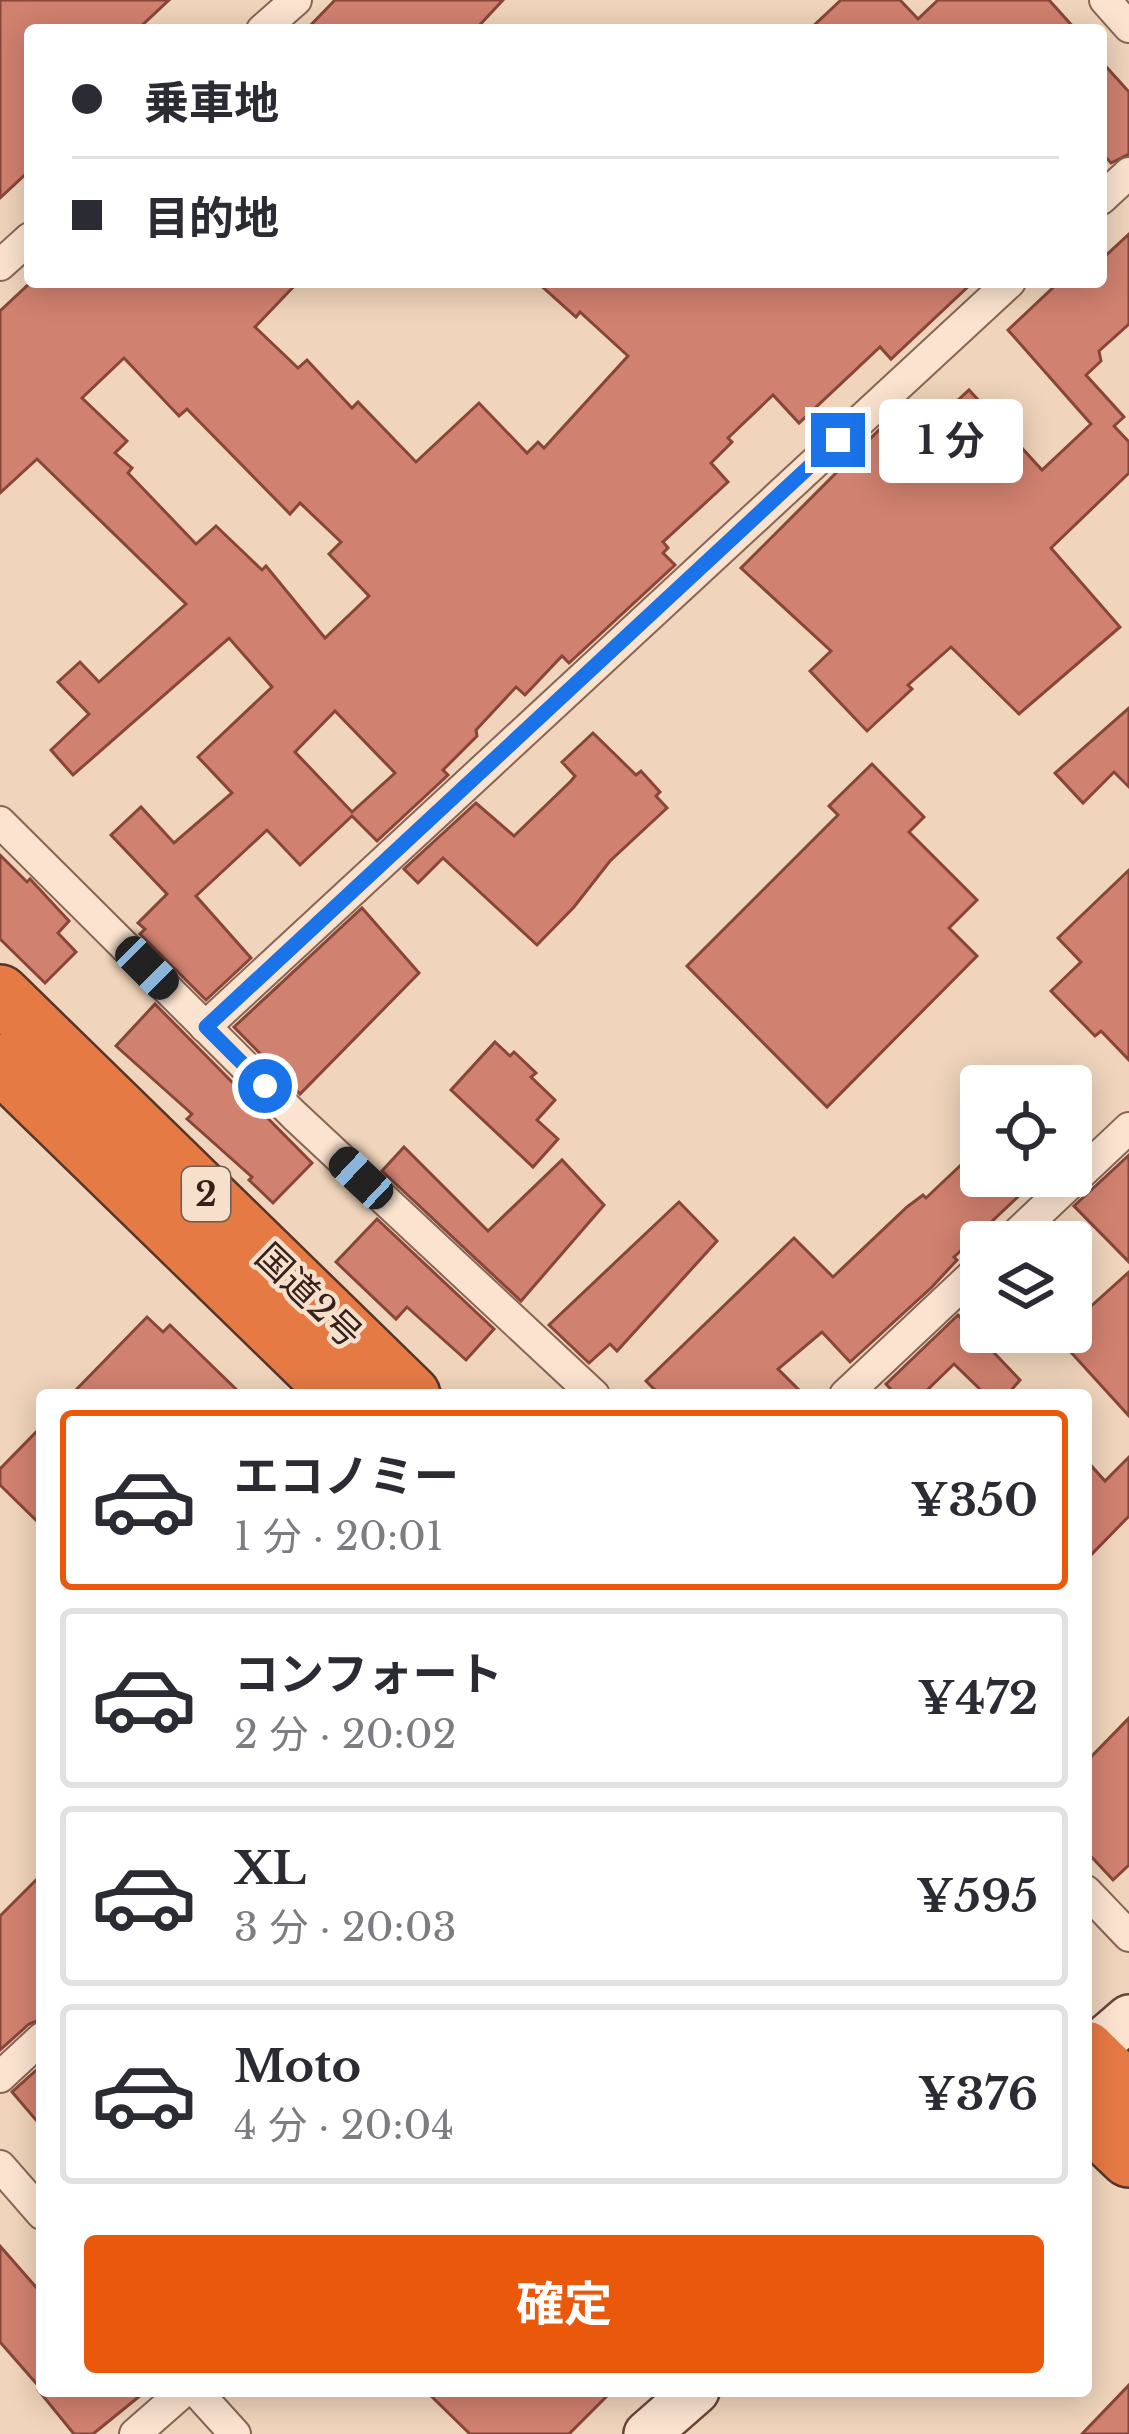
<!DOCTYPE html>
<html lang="ja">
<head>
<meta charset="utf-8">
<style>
  :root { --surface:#fff; --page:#f2f2f3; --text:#2b2b33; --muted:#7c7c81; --line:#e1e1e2; --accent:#ea580c }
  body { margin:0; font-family:"Libre Baskerville","Noto Sans JP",serif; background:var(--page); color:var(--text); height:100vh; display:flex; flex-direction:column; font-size:45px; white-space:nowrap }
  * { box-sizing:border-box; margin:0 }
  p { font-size:39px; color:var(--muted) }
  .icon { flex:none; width:66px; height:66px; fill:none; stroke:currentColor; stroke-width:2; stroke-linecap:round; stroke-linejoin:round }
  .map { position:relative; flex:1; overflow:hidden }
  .side { position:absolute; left:36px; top:1389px; width:1056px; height:1008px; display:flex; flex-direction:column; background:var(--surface); border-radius:12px; box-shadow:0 6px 30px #0003 }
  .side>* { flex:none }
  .banner { position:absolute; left:24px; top:24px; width:1083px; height:264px; border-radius:12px; box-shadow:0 6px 30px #0003; display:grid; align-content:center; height:264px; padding:0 48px; background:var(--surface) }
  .controls { position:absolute; left:960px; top:1065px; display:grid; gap:24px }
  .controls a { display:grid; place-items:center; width:132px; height:132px; border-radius:12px; background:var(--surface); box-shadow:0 6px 30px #0003; font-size:60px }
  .end { position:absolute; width:54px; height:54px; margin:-27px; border:15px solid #1a73e8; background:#fff; box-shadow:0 0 0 6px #fff }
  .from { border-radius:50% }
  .bubble { position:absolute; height:84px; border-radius:12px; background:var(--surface); box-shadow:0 6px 30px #0003; font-size:39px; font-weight:700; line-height:84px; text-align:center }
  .car { position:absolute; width:36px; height:72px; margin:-36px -18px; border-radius:15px; box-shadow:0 0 9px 3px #0007; background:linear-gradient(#222 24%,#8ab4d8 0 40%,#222 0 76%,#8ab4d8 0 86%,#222 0) }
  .banner b { display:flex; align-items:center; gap:42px; height:114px; font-size:45px }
  .banner b+b { border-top:3px solid var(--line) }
  .banner i { width:30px; height:30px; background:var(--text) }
  ul { padding:21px 0 0; list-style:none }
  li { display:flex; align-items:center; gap:36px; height:180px; margin:0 24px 18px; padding:0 24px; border:6px solid var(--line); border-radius:12px }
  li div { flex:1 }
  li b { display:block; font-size:45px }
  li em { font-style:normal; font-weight:700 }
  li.on { border-color:var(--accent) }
  li>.icon { width:108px; height:108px; stroke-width:1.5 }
  .button { display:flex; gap:24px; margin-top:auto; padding:24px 48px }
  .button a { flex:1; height:138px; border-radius:12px; background:var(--accent); color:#fff; font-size:48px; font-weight:700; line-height:138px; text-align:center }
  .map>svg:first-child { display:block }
  .building { fill:#d1816f; stroke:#884639; stroke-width:3; fill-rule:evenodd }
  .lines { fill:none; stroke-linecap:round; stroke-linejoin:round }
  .street-casing { stroke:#886454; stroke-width:34 }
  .secondary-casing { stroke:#694538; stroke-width:50 }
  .highway-casing { stroke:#553429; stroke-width:62 }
  .street { stroke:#fbe3cf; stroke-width:30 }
  .secondary { stroke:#fbe3cf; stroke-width:45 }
  .highway { stroke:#e67a45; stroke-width:57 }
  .route { stroke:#1a73e8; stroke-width:15 }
  .labels { text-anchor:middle; stroke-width:9; stroke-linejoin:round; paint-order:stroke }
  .shield { fill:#f7e0cb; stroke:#705a4f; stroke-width:3 }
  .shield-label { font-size:33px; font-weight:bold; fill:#36211a }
  .street-label { font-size:36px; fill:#36211a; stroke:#f7e0cb }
</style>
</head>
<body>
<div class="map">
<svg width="1129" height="2434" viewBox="0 0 1129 2434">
  <rect width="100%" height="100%" fill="#f0d4bb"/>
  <g class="building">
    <polygon points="0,0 169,0 137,30 30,30 30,170 0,198"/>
    <polygon points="335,0 503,0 475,30 306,30"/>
    <polygon points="841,0 900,0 918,19 938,0 1049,0 1076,30 809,30"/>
    <polygon points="1101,61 1129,92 1129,154 1111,163 1101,152"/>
    <polygon points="1129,234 1129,324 1099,351 1101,361 1086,375 1124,417 1114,426 1129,442 1129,473 1051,548 1120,627 1019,714 951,647 908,685 912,689 867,731 810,671 831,651 741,568 881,428 903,451 969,390 1042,470 1091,424 1008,330 1059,282 1101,282 1101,260"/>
    <path d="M31 282H298L255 327 298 368 307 360 352 408 358 402 416 462 479 403 527 453 538 442 544 448 628 356 580 312 576 317 537 282H973L891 359 880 347 799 423 773 395 728 438 732 442 711 463 728 482 663 542 668 548 663 553 675 565 569 663 562 656 525 695 516 687 476 730 477 736 443 770 448 775 377 841 352 816 300 865 267 830 196 896 251 958 206 1000 140 934 145 929 138 923 167 894 111 835 141 807 174 843 232 793 198 757 272 687 229 638 73 775 51 750 89 714 58 682 80 662 99 682 186 604 37 459 0 493V311ZM124 358 179 416 187 409 290 514 300 503 341 542 329 554 369 596 325 638 266 566 262 570 216 526 196 544 128 473 132 468 115 453 127 441 82 398ZM335 711 395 773 352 812 295 752Z"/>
    <polygon points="1129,708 1129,787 1114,772 1083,803 1055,773"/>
    <polygon points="593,733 636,775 641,771 660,792 656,796 667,808 610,861 574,907 537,945 443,858 418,883 404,869 476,803 514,836 571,781 575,776 562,762"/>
    <polygon points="872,764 924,817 909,832 977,900 949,928 977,956 827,1107 687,966 838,815 829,806"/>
    <polygon points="0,855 27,882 30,879 69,921 58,933 76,952 45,983 0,939"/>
    <polygon points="1129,870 1129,1060 1101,1031 1095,1036 1051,991 1081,962 1058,938"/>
    <polygon points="362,908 419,973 300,1094 234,1027"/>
    <polygon points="155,1004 312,1163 273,1203 249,1180 252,1177 187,1119 192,1114 116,1046"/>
    <polygon points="495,1042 510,1056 514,1052 536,1073 531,1077 555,1100 537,1120 558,1139 533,1167 451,1090"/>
    <polygon points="981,1146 981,1176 1040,1176 954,1257 957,1260 932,1287 850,1362 822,1332 778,1369 804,1395 660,1395 646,1381 794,1238 833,1277 907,1207 923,1195 926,1198"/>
    <polygon points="404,1147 488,1231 562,1160 604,1205 521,1301 382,1171"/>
    <polygon points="1129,1155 1129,1262 1074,1206"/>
    <polygon points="679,1202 717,1241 617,1351 610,1344 589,1363 549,1325"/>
    <polygon points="377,1219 494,1329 466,1360 407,1307 396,1319 336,1262"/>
    <polygon points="1129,1272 1129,1416 1057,1337 1071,1332 1071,1289 1089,1308"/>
    <polygon points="958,1315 1020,1380 1007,1395 986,1395 954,1364 922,1395 896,1395 886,1384"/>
    <polygon points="147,1317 163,1332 170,1325 242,1395 71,1395"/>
    <polygon points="42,1426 42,1526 0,1485 0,1469"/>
    <polygon points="1129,1457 1129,1516 1086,1560 1086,1460 1105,1481"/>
    <polygon points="1129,1718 1129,1865 1113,1880 1086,1851 1086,1762"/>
    <polygon points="42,1874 42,2019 29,2024 0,2050 0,1916"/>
    <polygon points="42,2065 42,2127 12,2092"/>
    <polygon points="0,2246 42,2294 42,2390 0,2342"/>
    <polygon points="1129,2385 1129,2434 1082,2434"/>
    <polygon points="39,2391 146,2391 93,2434 74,2434"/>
    <polygon points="426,2391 612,2391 569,2434 470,2434"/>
  </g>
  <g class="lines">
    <g class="street-casing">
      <g id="street">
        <polyline points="1105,0 1129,27"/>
        <polyline points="262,30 296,0"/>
        <polyline points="1101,199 1129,173"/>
        <polyline points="0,265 30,238"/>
        <polyline points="0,822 295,1116 594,1395"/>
        <polyline points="205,1027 1010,282"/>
        <polyline points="1008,1242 1129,1128"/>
        <polyline points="845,1395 981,1267"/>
        <polyline points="1086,1891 1129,1936"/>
        <polyline points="0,2077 42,2038"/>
        <polyline points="0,2166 42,2214"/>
        <polyline points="196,2391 235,2434"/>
        <polyline points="135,2434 184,2391"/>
      </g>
    </g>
    <g class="secondary-casing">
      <g id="secondary">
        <polyline points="1086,2055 1129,2018"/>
        <polyline points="647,2434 696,2391"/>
      </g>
    </g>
    <g class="highway-casing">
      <g id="highway">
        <polyline points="0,994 411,1395"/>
        <polyline points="0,1063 341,1395"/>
        <polyline points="1086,2050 1129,2092"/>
        <polyline points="1086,2117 1129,2158"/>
      </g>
    </g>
    <use href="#street" class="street"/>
    <use href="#secondary" class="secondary"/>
    <use href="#highway" class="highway"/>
  </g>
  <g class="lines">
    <polyline class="route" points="265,1086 206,1027 838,440"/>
  </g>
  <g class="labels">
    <rect class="shield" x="182" y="1167" width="48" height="54" rx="9"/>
    <g class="shield-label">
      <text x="206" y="1206">2</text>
    </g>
    <g class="street-label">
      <text transform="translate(309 1295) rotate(44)" y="13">国道2号</text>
    </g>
  </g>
</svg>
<div class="controls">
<a><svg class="icon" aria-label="locate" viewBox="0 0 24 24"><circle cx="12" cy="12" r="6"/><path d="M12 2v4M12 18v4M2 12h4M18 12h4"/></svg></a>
<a><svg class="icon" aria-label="layers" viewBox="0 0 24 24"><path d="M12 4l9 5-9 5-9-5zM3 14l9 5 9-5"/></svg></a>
</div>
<i class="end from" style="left:265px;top:1086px"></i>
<i class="end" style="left:838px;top:440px"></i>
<div class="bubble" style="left:879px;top:399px;width:144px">1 分</div>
<i class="car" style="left:147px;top:968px;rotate:135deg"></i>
<i class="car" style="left:361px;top:1178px;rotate:313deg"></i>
<div class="banner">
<b><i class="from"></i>乗車地</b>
<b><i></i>目的地</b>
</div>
<section class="side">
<ul>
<li class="on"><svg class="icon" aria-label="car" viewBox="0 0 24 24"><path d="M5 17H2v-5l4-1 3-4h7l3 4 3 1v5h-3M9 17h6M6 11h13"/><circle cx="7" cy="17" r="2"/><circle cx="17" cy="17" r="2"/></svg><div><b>エコノミー</b><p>1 分 · 20:01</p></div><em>¥350</em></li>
<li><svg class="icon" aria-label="car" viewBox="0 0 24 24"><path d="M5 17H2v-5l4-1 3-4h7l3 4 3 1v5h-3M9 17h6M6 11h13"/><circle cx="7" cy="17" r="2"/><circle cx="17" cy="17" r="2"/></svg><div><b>コンフォート</b><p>2 分 · 20:02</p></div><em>¥472</em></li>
<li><svg class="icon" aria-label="car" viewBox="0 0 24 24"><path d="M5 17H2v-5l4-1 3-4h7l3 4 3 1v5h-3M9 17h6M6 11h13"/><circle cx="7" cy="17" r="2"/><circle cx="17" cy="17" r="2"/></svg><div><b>XL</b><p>3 分 · 20:03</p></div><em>¥595</em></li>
<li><svg class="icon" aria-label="car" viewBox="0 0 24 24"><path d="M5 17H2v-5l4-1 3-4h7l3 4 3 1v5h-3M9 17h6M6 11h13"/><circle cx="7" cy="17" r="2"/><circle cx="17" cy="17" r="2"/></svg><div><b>Moto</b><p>4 分 · 20:04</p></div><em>¥376</em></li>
</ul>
<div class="button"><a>確定</a></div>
</section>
</div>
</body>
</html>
